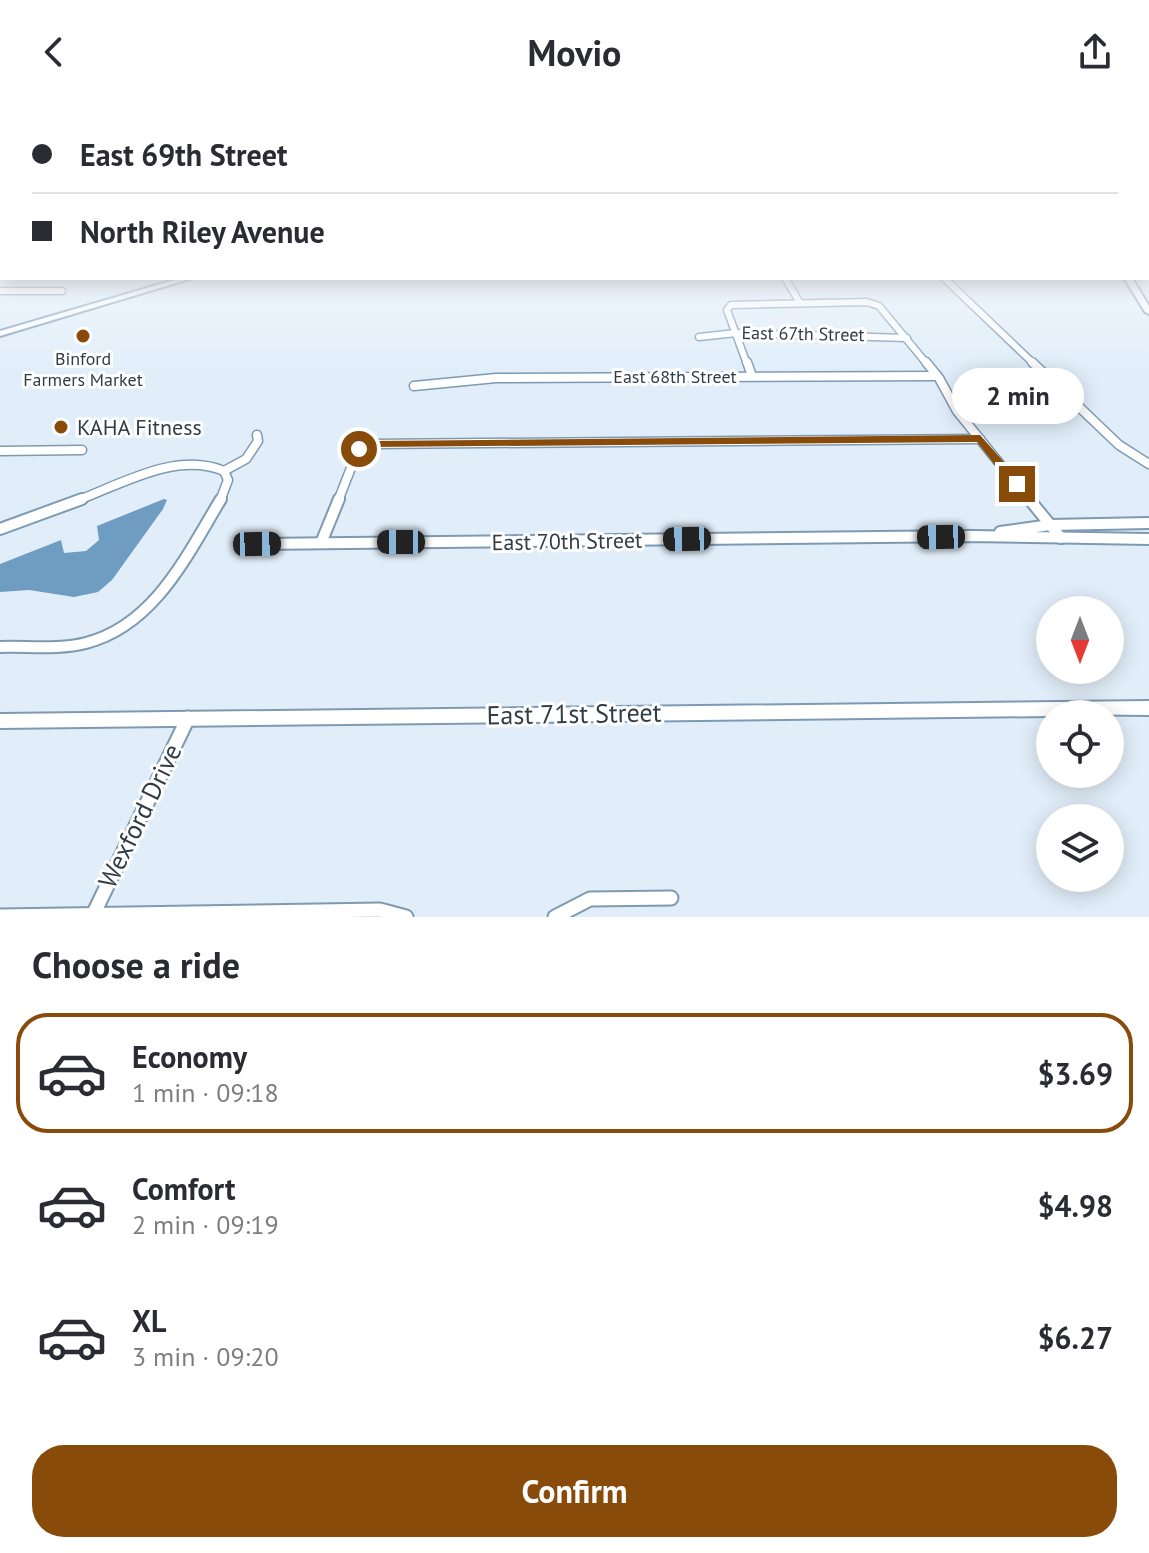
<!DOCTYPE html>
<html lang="en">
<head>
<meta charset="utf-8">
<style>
  :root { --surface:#fff; --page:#f7f7f7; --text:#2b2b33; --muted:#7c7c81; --line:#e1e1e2; --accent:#884b0a }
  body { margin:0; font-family:"PT Sans",sans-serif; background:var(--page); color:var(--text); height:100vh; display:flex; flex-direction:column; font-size:30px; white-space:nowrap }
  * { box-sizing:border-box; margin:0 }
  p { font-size:26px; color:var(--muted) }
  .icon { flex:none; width:44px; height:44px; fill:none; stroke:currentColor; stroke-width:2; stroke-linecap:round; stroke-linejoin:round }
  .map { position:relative; height:813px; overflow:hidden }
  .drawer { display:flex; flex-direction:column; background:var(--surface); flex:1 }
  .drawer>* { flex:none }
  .banner { position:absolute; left:0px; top:0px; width:1150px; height:176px; box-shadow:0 4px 20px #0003; display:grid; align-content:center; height:176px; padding:0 32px; background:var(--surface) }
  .needle { width:52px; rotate:180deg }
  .controls { position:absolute; left:1036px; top:492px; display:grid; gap:16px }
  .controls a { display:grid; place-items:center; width:88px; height:88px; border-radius:50%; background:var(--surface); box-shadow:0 4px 20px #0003; font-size:40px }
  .end { position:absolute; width:36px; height:36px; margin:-18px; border:10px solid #884b0a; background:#fff; box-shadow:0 0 0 4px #fff }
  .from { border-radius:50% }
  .bubble { position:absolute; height:56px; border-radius:28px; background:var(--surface); box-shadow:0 4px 20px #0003; font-size:26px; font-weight:700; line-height:56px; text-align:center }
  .car { position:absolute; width:24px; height:48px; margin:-24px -12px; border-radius:10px; box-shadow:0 0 6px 2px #0007; background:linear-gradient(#222 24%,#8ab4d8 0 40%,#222 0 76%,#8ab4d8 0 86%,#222 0) }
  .banner b { display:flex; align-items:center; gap:28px; height:76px; font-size:30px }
  .banner b+b { border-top:2px solid var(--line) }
  .banner i { width:20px; height:20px; background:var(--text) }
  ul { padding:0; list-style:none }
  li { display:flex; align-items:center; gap:24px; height:120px; margin:0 16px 12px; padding:0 16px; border:4px solid transparent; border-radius:32px }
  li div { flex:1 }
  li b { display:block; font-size:30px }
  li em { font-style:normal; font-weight:700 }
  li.active { border-color:var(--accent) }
  li>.icon { width:72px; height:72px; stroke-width:1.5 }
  h2 { padding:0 32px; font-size:36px; line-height:96px }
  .action { display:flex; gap:16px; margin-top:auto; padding:16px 32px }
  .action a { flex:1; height:92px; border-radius:32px; background:var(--accent); color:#fff; font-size:32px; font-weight:700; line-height:92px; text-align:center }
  header { display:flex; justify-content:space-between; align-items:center; height:104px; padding:0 32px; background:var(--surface); font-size:36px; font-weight:700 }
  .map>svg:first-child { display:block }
  .water { fill:#6f9cc1 }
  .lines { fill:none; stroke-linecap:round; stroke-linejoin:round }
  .minor-far3-casing { stroke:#7d9ab3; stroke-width:9 }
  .minor-far2-casing { stroke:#7d9ab3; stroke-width:11 }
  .minor-far1-casing { stroke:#7d9ab3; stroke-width:14 }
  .minor-casing { stroke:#7d9ab3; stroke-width:17 }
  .major-casing { stroke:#7d9ab3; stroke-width:4 }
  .minor-far3 { stroke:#fff; stroke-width:6 }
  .minor-far2 { stroke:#fff; stroke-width:8 }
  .minor-far1 { stroke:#fff; stroke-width:10 }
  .minor { stroke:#fff; stroke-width:13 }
  .major { fill:#fff; fill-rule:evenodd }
  .route { fill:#884b0a }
  .poi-dot { fill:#884b0a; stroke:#fff; stroke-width:3 }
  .labels { text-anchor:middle; stroke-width:6; stroke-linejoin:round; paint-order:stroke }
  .far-street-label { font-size:18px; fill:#303d47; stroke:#fff }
  .far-poi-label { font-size:18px; fill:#303d47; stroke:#fff }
  .poi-label { font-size:22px; fill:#303d47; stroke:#fff; text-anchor:start }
  .street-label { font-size:22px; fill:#303d47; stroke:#fff }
  .near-street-label { font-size:26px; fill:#303d47; stroke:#fff }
</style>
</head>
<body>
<header><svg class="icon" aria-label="back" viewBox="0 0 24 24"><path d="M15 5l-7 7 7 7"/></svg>Movio<svg class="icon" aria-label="share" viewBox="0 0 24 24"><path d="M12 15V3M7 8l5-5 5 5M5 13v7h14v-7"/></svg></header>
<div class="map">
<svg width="1149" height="813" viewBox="0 0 1149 813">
  <rect width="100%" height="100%" fill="#e1eef9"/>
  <polygon class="water" points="164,395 167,396 163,405 112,476 98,488 74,493 29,486 0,488 0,460 61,436 64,449 86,447 99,436 97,422"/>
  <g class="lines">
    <g class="minor-far3-casing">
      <g id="minor-far3">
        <polyline points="785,174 800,199"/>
        <polyline points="944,174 1034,260"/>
        <polyline points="0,187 62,187"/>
        <polyline points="699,233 736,229 907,234"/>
        <polyline points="747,260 727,206 731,201 867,198 879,202 927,260"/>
      </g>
    </g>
    <g class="minor-far2-casing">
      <g id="minor-far2">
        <polyline points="747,258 752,272"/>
        <polyline points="926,258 939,274 957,307 1030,397"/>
        <polyline points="1032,258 1119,341 1149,360"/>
        <polyline points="414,282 496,274 937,272"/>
        <polyline points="0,347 82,346"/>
        <polyline points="224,367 246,355 258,337 257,331"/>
        <path d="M76 397C122 380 176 347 224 367"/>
        <polyline points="220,397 228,376 224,367"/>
        <polyline points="338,397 358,346 371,340 980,335"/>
      </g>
    </g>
    <g class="minor-far1-casing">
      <g id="minor-far1">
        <polyline points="1029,395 1061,434"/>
        <polyline points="0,425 82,395"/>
        <polyline points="1000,428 1050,421 1149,419"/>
        <polyline points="321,439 339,395"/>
        <polyline points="257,440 973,432 1149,435"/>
        <path d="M0 543C28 542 59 546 86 539 155 521 187 451 221 395"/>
      </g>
    </g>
    <g class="minor-casing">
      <g id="minor">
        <polyline points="93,811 188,614"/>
        <polyline points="0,812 380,806 406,813"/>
        <polyline points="555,813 590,795 671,794"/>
      </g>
    </g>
    <g class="major-casing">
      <g id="major">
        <polygon points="181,174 193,174 0,232 0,227"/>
        <polygon points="1124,174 1132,174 1149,202 1149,210 1145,208"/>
        <polygon points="1149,597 1149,611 1050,610 1050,612 0,624 0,610"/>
      </g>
    </g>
    <use href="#minor-far3" class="minor-far3"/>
    <use href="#minor-far2" class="minor-far2"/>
    <use href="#minor-far1" class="minor-far1"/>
    <use href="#minor" class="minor"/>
    <use href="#major" class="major"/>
  </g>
  <linearGradient id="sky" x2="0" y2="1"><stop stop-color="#77aad8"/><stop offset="0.58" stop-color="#f2f7fc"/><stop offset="1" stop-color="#f2f7fc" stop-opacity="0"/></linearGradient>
  <rect width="1149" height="269" fill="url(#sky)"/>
  <polygon class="route" points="980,331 1021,377 1021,383 1012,383 977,338 373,343 359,349 353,345 371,337"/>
  <g class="poi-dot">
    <circle cx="83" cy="232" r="8"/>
    <circle cx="61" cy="323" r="8"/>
  </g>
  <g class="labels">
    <g class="far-street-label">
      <text transform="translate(803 230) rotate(1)" y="6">East 67th Street</text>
      <text x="675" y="279">East 68th Street</text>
    </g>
    <g class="far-poi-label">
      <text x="83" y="261">Binford<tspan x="83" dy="21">Farmers Market</tspan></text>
    </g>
    <g class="poi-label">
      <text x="77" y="331">KAHA Fitness</text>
    </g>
    <g class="street-label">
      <text transform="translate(567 437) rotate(-1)" y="8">East 70th Street</text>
    </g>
    <g class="near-street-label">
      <text transform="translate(574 610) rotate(-1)" y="9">East 71st Street</text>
      <text transform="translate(140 712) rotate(-64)" y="9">Wexford Drive</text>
    </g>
  </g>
</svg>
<div class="controls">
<a><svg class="needle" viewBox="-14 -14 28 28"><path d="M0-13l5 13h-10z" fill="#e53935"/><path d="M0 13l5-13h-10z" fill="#7c7c81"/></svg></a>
<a><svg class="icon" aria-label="locate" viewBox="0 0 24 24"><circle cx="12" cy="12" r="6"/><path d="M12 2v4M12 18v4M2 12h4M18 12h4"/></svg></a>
<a><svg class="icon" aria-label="layers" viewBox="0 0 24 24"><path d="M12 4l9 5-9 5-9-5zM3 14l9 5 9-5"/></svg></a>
</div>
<i class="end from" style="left:359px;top:345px"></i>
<i class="end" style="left:1017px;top:380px"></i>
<div class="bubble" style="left:952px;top:264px;width:132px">2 min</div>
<i class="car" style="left:941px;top:433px;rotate:269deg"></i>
<i class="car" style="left:687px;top:435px;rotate:269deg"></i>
<i class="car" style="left:401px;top:438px;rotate:270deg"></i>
<i class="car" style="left:257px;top:440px;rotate:89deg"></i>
<div class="banner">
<b><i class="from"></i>East 69th Street</b>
<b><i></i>North Riley Avenue</b>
</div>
</div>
<section class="drawer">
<h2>Choose a ride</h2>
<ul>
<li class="active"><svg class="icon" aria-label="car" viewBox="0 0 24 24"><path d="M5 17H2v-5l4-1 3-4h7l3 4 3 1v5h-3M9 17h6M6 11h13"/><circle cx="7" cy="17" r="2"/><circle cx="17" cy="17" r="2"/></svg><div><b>Economy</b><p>1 min · 09:18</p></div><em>$3.69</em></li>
<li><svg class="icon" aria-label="car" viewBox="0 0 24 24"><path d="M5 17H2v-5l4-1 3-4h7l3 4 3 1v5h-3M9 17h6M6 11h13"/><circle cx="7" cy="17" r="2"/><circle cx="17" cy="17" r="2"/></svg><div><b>Comfort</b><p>2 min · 09:19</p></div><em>$4.98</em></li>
<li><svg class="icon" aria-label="car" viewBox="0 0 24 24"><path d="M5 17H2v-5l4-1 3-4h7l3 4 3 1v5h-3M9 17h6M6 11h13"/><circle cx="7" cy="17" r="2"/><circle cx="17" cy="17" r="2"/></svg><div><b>XL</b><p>3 min · 09:20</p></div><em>$6.27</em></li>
</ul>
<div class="action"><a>Confirm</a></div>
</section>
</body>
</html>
